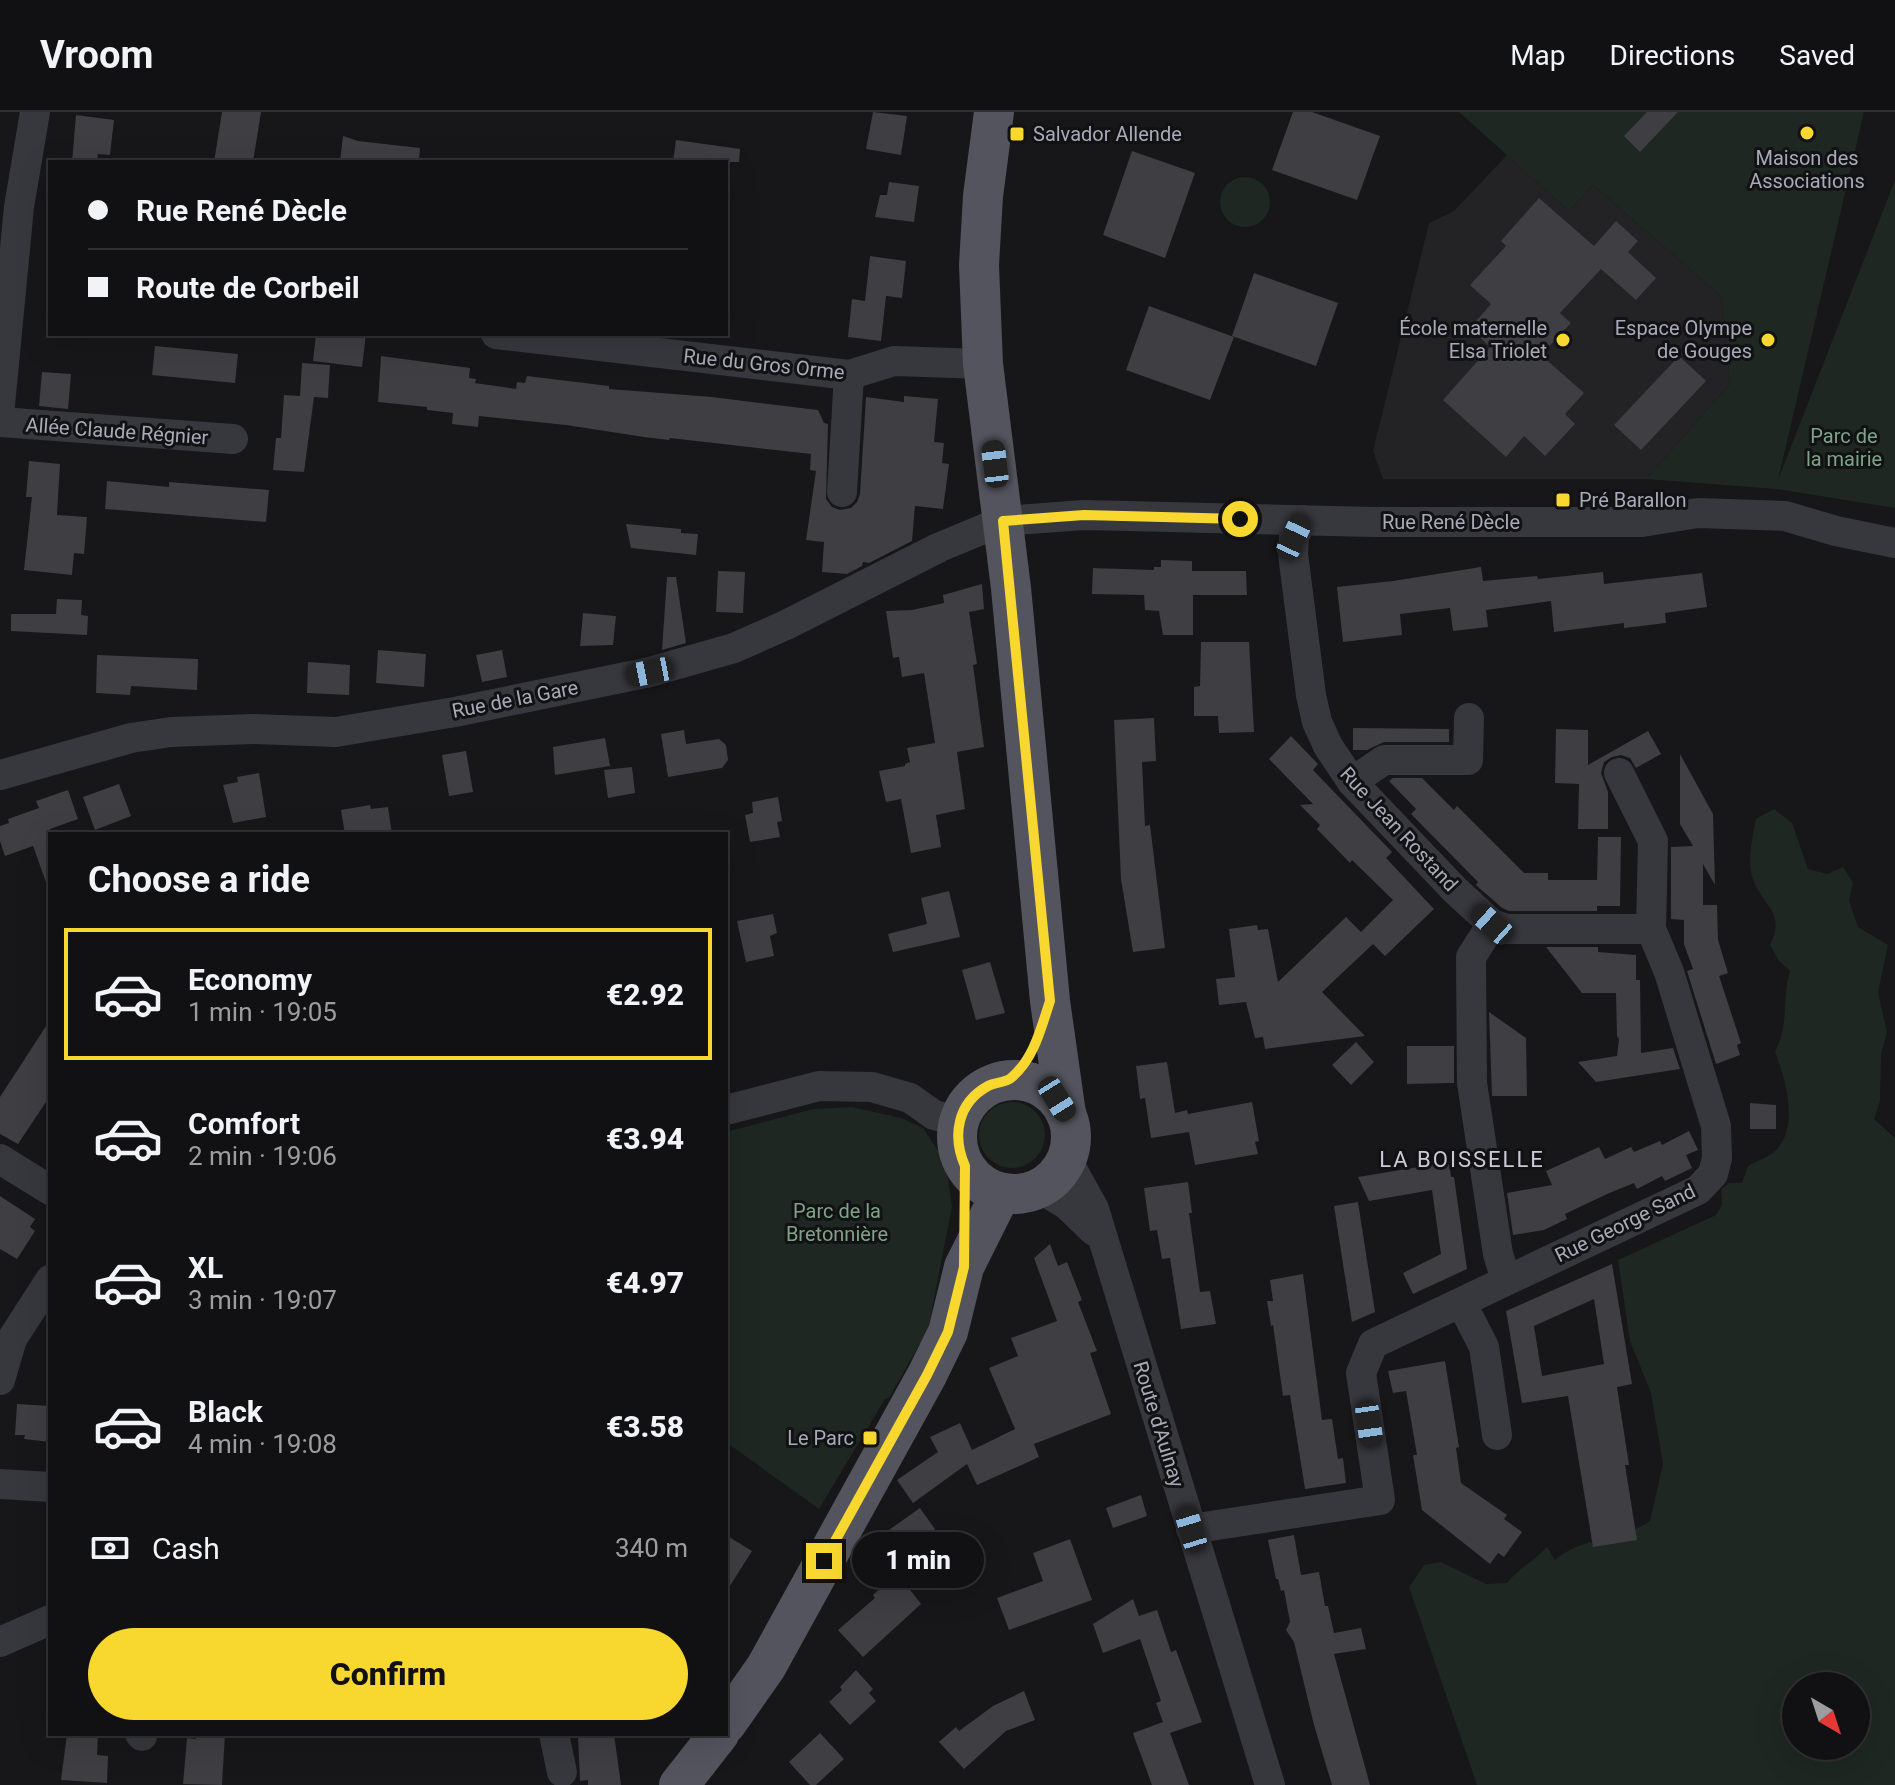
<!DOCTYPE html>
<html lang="en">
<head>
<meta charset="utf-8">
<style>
  :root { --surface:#111012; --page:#1a191b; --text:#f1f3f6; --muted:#9c9d9f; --line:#303032; --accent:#f8d72f }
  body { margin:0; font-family:Roboto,sans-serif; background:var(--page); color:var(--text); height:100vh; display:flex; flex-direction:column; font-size:30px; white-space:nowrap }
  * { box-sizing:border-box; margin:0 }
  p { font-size:26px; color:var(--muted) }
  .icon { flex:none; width:44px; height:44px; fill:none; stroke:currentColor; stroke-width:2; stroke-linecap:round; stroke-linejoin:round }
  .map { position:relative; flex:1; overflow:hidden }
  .panel { position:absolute; left:48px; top:720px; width:680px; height:904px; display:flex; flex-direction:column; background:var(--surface); border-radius:0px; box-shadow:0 8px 32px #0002,0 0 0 2px var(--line) }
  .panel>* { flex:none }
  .hud { position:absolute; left:48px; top:48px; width:680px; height:176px; border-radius:0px; box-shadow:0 8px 32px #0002,0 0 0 2px var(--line); display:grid; align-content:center; height:176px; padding:0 40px; background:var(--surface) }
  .needle { width:52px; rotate:141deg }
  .fabs { position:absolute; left:1782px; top:1560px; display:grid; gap:16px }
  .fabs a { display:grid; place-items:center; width:88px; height:88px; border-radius:50%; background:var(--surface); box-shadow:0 8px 32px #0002,0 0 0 2px var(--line); font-size:40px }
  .end { position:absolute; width:36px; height:36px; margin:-18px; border:10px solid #f8d72f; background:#111; box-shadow:0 0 0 4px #111 }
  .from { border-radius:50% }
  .bubble { position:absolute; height:56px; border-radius:28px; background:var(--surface); box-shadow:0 8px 32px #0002,0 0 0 2px var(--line); font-size:26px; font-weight:800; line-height:56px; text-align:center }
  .car { position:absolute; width:24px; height:48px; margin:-24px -12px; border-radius:10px; box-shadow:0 0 6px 2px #0007; background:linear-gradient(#222 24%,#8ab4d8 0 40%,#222 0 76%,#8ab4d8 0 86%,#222 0) }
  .hud b { display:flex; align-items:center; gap:28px; height:76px; font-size:30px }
  .hud b+b { border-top:2px solid var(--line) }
  .hud i { width:20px; height:20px; background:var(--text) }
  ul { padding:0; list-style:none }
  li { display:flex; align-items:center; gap:24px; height:132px; margin:0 16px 12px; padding:0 24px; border:4px solid transparent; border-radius:0px }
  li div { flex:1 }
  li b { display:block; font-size:30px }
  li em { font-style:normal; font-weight:800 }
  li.active { border-color:var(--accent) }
  li>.icon { width:72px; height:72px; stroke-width:1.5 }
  h2 { padding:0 40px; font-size:36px; line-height:96px }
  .pay { display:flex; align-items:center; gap:20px; height:88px; padding:0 40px; font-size:30px }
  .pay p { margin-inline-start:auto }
  .primary-button { display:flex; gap:16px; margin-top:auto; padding:16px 40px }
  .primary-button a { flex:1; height:92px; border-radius:48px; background:var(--accent); color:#111; font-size:32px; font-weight:800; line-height:92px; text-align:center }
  header { display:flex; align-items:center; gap:48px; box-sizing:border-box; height:112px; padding:0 40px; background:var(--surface); border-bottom:2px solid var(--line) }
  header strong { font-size:38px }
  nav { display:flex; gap:44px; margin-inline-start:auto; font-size:28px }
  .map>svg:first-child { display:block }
  .built { fill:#232225 }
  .green { fill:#1e2721; fill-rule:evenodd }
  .building { fill:#3e3e43; fill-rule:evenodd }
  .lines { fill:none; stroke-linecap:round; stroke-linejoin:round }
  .minor { stroke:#37373e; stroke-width:30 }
  .major { stroke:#53545d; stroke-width:40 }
  .route { stroke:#f8d72f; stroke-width:10 }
  .poi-dot { fill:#f8d72f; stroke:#121113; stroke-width:3 }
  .labels { text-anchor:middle; stroke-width:6; stroke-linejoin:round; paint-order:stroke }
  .poi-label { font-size:20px; fill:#a8aab9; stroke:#121113; text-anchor:end }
  .street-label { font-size:20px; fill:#a8aab9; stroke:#121113 }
  .park-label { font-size:20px; fill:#7ea487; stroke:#121113 }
  .neighbourhood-label { font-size:22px; letter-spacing:2px; fill:#c9cad5; stroke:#121113 }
</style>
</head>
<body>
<header>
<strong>Vroom</strong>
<nav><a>Map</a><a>Directions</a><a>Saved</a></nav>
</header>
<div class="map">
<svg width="1895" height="1673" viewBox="0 0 1895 1673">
  <rect width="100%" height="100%" fill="#171618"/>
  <polygon class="built" points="1507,43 1569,99 1593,73 1721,184 1730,272 1646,367 1383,367 1373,339 1429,111 1454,99"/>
  <g class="green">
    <polygon points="1459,0 1864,0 1778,368 1895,68 1895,396 1776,377 1646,367 1730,272 1721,184 1593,73 1569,99"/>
    <circle cx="1245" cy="90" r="25"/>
    <path d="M1774 697 1792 711 1808 757 1827 762 1843 755 1853 771 1849 788 1858 815 1888 833 1878 880 1887 920 1881 942 1880 989 1874 1007 1895 1026V1673H1477L1409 1475 1424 1453 1441 1450 1486 1472 1507 1471C1519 1456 1534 1449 1547 1435L1555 1448C1580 1425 1620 1429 1650 1409L1663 1352 1651 1281 1630 1229 1618 1148 1716 1103 1722 1093 1721 1077 1729 1071H1742L1748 1054C1756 1049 1770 1045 1776 1038 1800 1013 1785 968 1775 939 1790 913 1781 887 1790 859L1779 849 1770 833C1787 799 1761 794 1752 764 1747 748 1753 723 1756 707ZM1796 1574H1856V1634H1796Z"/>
    <circle cx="1012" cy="1023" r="33"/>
    <polygon points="852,995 901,1006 923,1016 939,1040 948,1067 952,1095 928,1217 889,1286 885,1287 819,1397 726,1330 726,1020 813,997"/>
  </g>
  <g class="building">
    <polygon points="222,0 261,0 253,50 214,50"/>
    <polygon points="873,0 907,4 901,43 866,37"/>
    <polygon points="1293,0 1312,0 1380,24 1357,88 1272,58"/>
    <polygon points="1647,0 1678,0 1640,40 1624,24"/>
    <polygon points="76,3 114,8 110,43 98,42 97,50 72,50"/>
    <polygon points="343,24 358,29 420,36 419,50 340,50"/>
    <polygon points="676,28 740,37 739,50 673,50"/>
    <polygon points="1132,39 1195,61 1165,146 1103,123"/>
    <polygon points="889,70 919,74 914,110 875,105 880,83 887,83"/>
    <polygon points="1539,86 1594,134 1616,109 1638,129 1628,140 1656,166 1636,188 1601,157 1560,201 1571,211 1541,243 1584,281 1565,302 1575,312 1545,344 1524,324 1506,345 1443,288 1490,235 1470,216 1491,192 1470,173 1506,134 1501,129"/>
    <polygon points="870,144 906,149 902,186 886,184 881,229 848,225 852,187 865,189"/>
    <polygon points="1254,161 1338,191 1316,254 1232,224"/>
    <polygon points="1149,194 1234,225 1210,288 1126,258"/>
    <polygon points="316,222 366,222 362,255 313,249"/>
    <polygon points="155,234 238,242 235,271 152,263"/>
    <polygon points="381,244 470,256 469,266 476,267 475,271 516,277 517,270 525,271 527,264 609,274 609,277 712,285 818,298 824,311 828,312 826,387 832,395 840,398 851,396 857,390 860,382 866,285 904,290 904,284 938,287 934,330 944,331 942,351 949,352 943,397 915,394 912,429 869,451 863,450 862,454 847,462 822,460 824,430 806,428 816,359 810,358 811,342 670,326 669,328 644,325 566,313 479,304 478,315 452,312 453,301 427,298 427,295 378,290"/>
    <polygon points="1679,244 1706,269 1641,338 1614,313"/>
    <polygon points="302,251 330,253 328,286 314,285 304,360 273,358 276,326 281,326 284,283 300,284"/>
    <polygon points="42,260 71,262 68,297 39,294"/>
    <polygon points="29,349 60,352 57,403 87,405 84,442 74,441 72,463 24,458 32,385 26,385"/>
    <polygon points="107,369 169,375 169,370 269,378 266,410 105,397"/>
    <polygon points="626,412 681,417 681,421 698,422 696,443 631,436"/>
    <polygon points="1161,448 1192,449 1192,459 1246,459 1247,483 1193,483 1193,523 1163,523 1159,499 1145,498 1144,483 1092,482 1093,456 1154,458 1154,455 1161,455"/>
    <polygon points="1481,455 1483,469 1537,464 1538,467 1603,460 1604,472 1702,461 1707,495 1665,501 1666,511 1624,516 1624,511 1554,520 1551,489 1486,498 1488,515 1453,519 1450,496 1400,502 1402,523 1343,530 1337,475 1393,469"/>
    <polygon points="718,459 745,460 743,501 716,500"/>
    <polygon points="667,465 676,465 686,531 662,538"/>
    <polygon points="982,472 984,497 969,500 977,552 973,553 984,635 957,640 965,697 936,703 941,735 911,741 901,687 886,690 879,659 905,654 905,652 910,650 907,636 935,631 924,561 902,565 899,545 893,546 886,499 912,498 944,491 943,483"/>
    <polygon points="57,487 82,488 81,503 88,504 87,523 11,519 11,502 56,502"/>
    <polygon points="583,501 616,504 613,533 580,534"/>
    <polygon points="1201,530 1249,530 1254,620 1219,621 1218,604 1194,604 1194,575 1200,574"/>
    <polygon points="378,538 426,542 424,575 376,571"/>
    <polygon points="502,538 507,565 482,570 476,543"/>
    <polygon points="97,543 198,547 197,578 131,574 130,583 96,581"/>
    <polygon points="308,550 350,553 349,583 307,581"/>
    <polygon points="1154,606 1156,649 1142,650 1145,714 1150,713 1165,836 1133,840 1121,767 1114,608"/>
    <polygon points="1353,616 1449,617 1449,630 1384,630 1367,638 1353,638"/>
    <polygon points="1556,617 1588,618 1588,653 1648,619 1661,642 1636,656 1630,646 1621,643 1612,645 1604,650 1601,661 1608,680 1608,717 1578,717 1579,672 1555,671"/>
    <polygon points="684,618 686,632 719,627 726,633 728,648 722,656 668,665 661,622"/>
    <polygon points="1291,624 1318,652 1313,658 1392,740 1386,746 1434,797 1385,844 1373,832 1322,880 1365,924 1265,937 1263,925 1255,926 1246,890 1219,893 1216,867 1235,865 1229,817 1257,813 1258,818 1268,817 1278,870 1346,805 1361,820 1393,788 1352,748 1350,751 1317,717 1320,713 1300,693 1313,692 1269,647"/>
    <polygon points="605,626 610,654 555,663 553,635"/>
    <polygon points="466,639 473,680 449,684 442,643"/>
    <polygon points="1680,642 1713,702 1715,773 1703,752 1703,793 1717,793 1718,828 1728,861 1719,864 1741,931 1737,933 1740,943 1716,952 1687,859 1693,857 1684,832 1684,808 1671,807 1671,735 1693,734 1680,712"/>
    <polygon points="632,655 635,681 608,686 604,658"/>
    <polygon points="259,661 266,705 233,711 223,673 238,670 237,665"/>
    <polygon points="1393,666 1422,666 1454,698 1457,694 1524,761 1548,761 1548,768 1597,768 1598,725 1621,725 1620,794 1597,794 1597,799 1509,799 1502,796 1476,773 1478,770 1411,702 1416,697 1389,669"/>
    <polygon points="119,672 131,704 95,718 83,685"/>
    <polygon points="68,678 78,707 50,717 50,773 47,773 33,734 5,744 0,729 0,714 9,711 8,707 39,696 36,689"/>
    <polygon points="778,685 782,709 777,710 780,725 750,730 745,703 753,701 752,690"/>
    <polygon points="370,693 371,697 388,695 392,722 345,722 341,698"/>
    <polygon points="949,779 960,825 893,840 888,822 927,812 921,786"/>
    <polygon points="773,802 777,821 770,824 774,844 746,850 737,809"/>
    <polygon points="1546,835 1598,835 1598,840 1636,843 1636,868 1640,868 1641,941 1673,936 1680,957 1596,970 1578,950 1617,944 1619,927 1617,924 1616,881 1582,881"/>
    <polygon points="990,850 1005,901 976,908 962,858"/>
    <polygon points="1489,900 1526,926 1527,984 1492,984"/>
    <polygon points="50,908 50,984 18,1032 0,1022 0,985"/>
    <polygon points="1356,930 1374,950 1351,973 1332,953"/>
    <polygon points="1407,934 1454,934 1454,971 1407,972"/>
    <polygon points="1167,950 1175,1001 1187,998 1188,1002 1252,990 1259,1029 1255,1030 1258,1042 1195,1053 1189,1020 1151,1026 1145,986 1140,987 1136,954"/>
    <polygon points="1750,991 1776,993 1776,1017 1750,1017"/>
    <polygon points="1689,1019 1698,1038 1686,1043 1692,1056 1665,1069 1662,1064 1637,1077 1634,1071 1607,1082 1565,1102 1567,1107 1544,1118 1513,1123 1507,1081 1552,1073 1546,1059 1599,1035 1605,1047 1631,1035 1634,1040 1660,1029 1662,1033"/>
    <polygon points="1449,1050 1451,1065 1454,1065 1467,1157 1413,1182 1403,1161 1441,1142 1432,1078 1369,1089 1358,1065"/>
    <polygon points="1188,1070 1192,1101 1189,1101 1200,1180 1210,1179 1216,1212 1181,1217 1170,1146 1162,1147 1157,1118 1150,1119 1144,1076"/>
    <polygon points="0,1084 35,1107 30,1115 35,1119 17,1147 0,1137"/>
    <polygon points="1358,1090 1375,1200 1352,1210 1334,1094"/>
    <polygon points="1050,1132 1058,1154 1067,1150 1082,1188 1078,1190 1097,1239 1090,1241 1111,1302 1034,1332 1039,1345 977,1373 967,1352 913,1391 897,1368 938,1340 930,1325 960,1311 972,1338 1015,1317 989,1256 1018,1244 1011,1226 1057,1209 1034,1146"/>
    <path d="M1612 1152 1632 1272 1617 1275 1629 1353H1625L1637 1428 1593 1435 1568 1284 1522 1291 1506 1199ZM1594 1187 1604 1252 1542 1264 1534 1214Z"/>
    <polygon points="1303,1162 1322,1308 1332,1307 1338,1347 1343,1346 1346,1371 1305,1377 1290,1283 1283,1284 1273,1213 1271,1214 1267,1189 1273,1189 1270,1168"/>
    <polygon points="1445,1249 1459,1335 1456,1336 1461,1371 1507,1403 1504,1407 1522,1420 1504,1445 1498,1441 1490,1452 1422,1398 1413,1343 1417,1343 1406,1279 1393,1281 1388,1259"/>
    <polygon points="17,1292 50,1294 50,1330 24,1327 25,1323 15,1323"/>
    <polygon points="1141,1383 1147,1404 1113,1416 1106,1396"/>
    <polygon points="920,1396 935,1417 915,1432 920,1439 902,1452 885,1446 872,1430"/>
    <polygon points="726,1423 752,1439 726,1480"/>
    <polygon points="1294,1423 1301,1463 1319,1460 1325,1494 1328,1494 1334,1521 1361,1516 1366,1537 1334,1542 1370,1673 1332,1673 1314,1613 1294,1530 1286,1518 1290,1510 1284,1478 1281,1479 1278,1467 1276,1467 1268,1428"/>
    <polygon points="1070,1427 1092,1488 1009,1518 997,1486 1043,1469 1033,1441"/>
    <polygon points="897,1461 921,1492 863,1545 838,1518 875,1486 873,1483"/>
    <polygon points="1133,1487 1139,1504 1157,1498 1171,1540 1176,1538 1202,1610 1170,1621 1189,1673 1152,1673 1135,1627 1133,1621 1163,1610 1156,1591 1161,1589 1140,1527 1103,1541 1093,1512"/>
    <polygon points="856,1558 873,1577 869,1581 876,1589 850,1613 829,1590 842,1578 840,1575"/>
    <polygon points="1024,1579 1035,1608 1006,1619 964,1657 939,1630 956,1615 959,1619 993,1594"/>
    <polygon points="820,1621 844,1647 816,1673 810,1673 789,1650"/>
    <polygon points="67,1622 98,1622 97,1643 108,1644 107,1671 61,1668"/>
    <polygon points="196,1622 225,1622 222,1673 183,1672 187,1626 196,1627"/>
    <polygon points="591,1622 614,1622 621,1673 588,1673 588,1668 580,1669 578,1625"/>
  </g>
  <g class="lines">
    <g class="minor">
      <polyline points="496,222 849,263 894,249 983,252"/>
      <polyline points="0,293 19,95 35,0"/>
      <polyline points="0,310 233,327"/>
      <polyline points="842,380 849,263"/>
      <polyline points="1302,408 1294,425 1293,442 1311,583 1317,610 1328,634 1352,670 1455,778 1492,812 1506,817 1651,817"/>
      <polyline points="0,663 131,626 171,620 253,617 336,620 455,600 650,560 734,536 786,513 940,435 1003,409 1084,403 1373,410 1642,410 1698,401 1785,404 1836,419 1895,431"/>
      <polyline points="1352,670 1384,648 1468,648 1469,606"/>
      <polyline points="1492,812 1471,845 1472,971 1498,1142 1506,1168"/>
      <polyline points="726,998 819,974 872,975 910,986 934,1003 959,1009"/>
      <polyline points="1066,1046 1094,1097 1270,1673"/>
      <polyline points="0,1047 50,1078"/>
      <polyline points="1039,1076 1067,1093 1094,1119"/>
      <polyline points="1462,1192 1484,1235 1497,1323"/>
      <polyline points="0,1268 12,1227 50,1168"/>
      <polyline points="0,1372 50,1375"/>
      <polyline points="1191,1417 1380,1388 1361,1261 1373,1232 1698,1078 1713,1062 1717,1046 1716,1014 1669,860 1651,817 1653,729 1619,661"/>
      <polyline points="0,1530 50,1508"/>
      <polyline points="140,1622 142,1624"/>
      <polyline points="554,1622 562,1660"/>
    </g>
    <g class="major">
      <polyline points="994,0 983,84 979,153 983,252 1011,476 1050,889 1066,1002"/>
      <circle cx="1014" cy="1025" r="57"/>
      <polyline points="726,1612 766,1555 927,1263 948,1220 964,1155 1001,1081"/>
      <polyline points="679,1673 719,1622"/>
    </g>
  </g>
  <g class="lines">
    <path class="route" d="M824 1449 927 1263 948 1220 964 1155 965 1054C952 1024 957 991 988 974 995 970 1005 971 1011 966 1034 947 1041 916 1050 889L1003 409 1084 403 1240 407"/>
  </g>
  <g class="poi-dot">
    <circle cx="1807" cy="21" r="8"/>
    <rect x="1009" y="14" width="16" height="16" rx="4"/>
    <circle cx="1563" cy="228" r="8"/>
    <circle cx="1768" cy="228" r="8"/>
    <rect x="1555" y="380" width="16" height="16" rx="4"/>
    <rect x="862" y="1318" width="16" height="16" rx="4"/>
  </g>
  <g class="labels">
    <g class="poi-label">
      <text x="1033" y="29" text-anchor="start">Salvador Allende</text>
      <text x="1807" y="53" text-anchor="middle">Maison des<tspan x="1807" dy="23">Associations</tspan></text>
      <text x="1547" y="223">École maternelle<tspan x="1547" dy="23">Elsa Triolet</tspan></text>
      <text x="1752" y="223">Espace Olympe<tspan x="1752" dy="23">de Gouges</tspan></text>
      <text x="1579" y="395" text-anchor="start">Pré Barallon</text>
      <text x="854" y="1333">Le Parc</text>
    </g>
    <g class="street-label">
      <text transform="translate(764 252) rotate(6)" y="7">Rue du Gros Orme</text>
      <text transform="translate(117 319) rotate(4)" y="7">Allée Claude Régnier</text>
      <text x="1451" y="417">Rue René Dècle</text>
      <text transform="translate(515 587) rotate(-11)" y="7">Rue de la Gare</text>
      <text transform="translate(1399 717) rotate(47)" y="7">Rue Jean Rostand</text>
      <text transform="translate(1625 1111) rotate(-26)" y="7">Rue George Sand</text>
      <text transform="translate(1159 1312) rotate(73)" y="7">Route d'Aulnay</text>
    </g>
    <g class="park-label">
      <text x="1844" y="331">Parc de<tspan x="1844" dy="23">la mairie</tspan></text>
      <text x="837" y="1106">Parc de la<tspan x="837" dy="23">Bretonnière</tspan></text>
    </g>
    <g class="neighbourhood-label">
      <text x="1462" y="1055">LA BOISSELLE</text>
    </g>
  </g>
</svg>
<div class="fabs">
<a><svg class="needle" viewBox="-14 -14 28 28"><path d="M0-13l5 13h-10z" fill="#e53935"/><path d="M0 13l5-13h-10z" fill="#9c9d9f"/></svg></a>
</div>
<i class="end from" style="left:1240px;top:407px"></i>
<i class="end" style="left:824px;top:1449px"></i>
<div class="bubble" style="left:852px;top:1420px;width:132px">1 min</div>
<i class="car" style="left:995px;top:352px;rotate:353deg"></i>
<i class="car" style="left:1294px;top:425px;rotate:25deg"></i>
<i class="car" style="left:650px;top:560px;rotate:259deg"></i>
<i class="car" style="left:1492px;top:812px;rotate:312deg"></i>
<i class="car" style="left:1057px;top:987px;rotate:148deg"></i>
<i class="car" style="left:1369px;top:1312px;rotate:172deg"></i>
<i class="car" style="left:1191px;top:1417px;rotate:343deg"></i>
<div class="hud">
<b><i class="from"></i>Rue René Dècle</b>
<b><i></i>Route de Corbeil</b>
</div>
<section class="panel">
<h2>Choose a ride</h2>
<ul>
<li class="active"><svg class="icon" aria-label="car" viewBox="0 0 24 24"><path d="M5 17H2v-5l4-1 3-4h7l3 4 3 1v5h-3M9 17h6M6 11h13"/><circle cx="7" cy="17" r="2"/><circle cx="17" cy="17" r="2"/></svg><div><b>Economy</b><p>1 min · 19:05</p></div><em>€2.92</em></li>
<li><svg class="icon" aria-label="car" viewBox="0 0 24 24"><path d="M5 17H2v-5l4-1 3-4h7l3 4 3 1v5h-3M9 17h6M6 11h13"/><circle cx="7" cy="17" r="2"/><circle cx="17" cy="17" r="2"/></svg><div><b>Comfort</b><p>2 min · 19:06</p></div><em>€3.94</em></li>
<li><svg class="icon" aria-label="car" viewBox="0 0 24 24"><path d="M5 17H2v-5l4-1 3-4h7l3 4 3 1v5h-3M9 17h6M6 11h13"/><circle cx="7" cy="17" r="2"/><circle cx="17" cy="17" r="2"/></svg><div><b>XL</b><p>3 min · 19:07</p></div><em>€4.97</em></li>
<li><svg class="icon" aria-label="car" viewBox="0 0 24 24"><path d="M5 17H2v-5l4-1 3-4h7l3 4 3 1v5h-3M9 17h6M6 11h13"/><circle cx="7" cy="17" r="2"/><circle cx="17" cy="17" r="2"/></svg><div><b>Black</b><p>4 min · 19:08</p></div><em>€3.58</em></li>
</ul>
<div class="pay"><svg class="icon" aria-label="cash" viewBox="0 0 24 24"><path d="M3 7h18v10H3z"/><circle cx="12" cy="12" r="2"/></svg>Cash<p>340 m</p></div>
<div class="primary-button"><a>Confirm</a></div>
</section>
</div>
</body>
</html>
